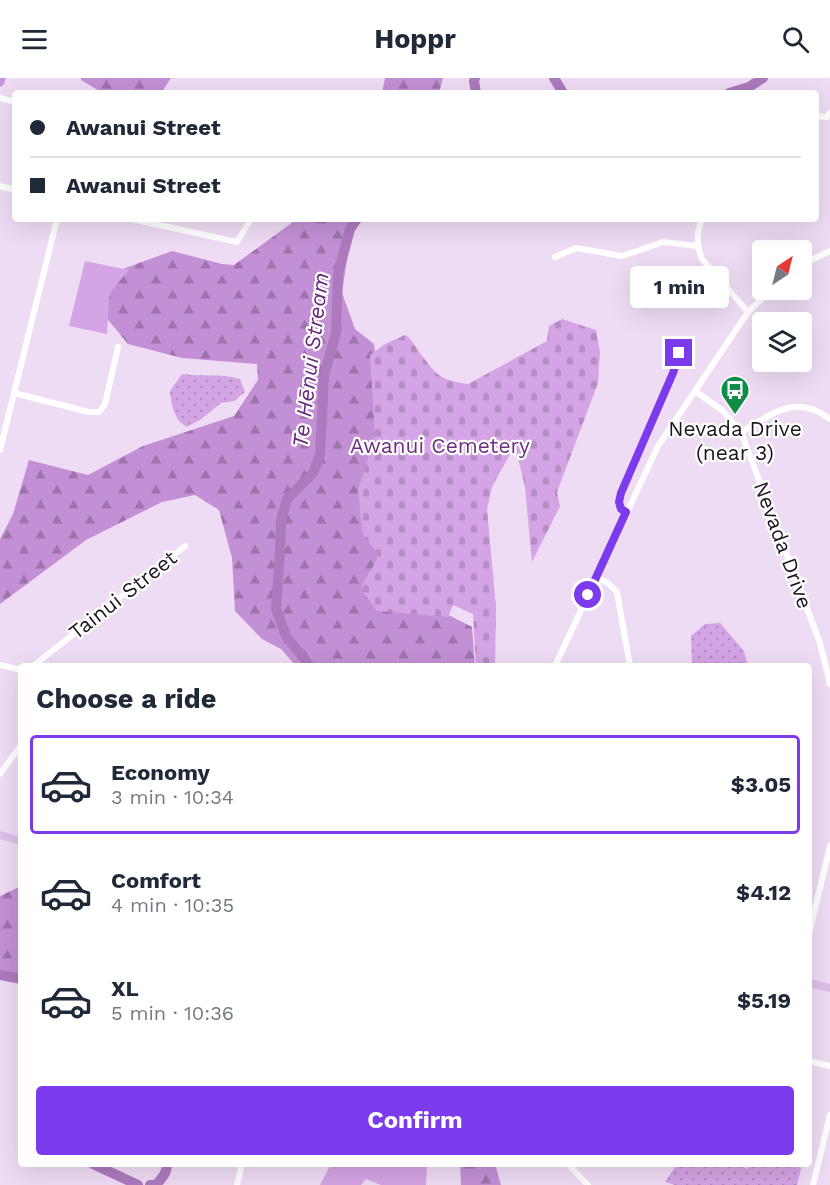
<!DOCTYPE html>
<html lang="en">
<head>
<meta charset="utf-8">
<style>
  :root { --surface:#fff; --page:#f2f2f3; --text:#1f2937; --muted:#747a83; --line:#e0e1e3; --accent:#7c3aed }
  body { margin:0; font-family:"Work Sans",sans-serif; background:var(--page); color:var(--text); height:100vh; display:flex; flex-direction:column; font-size:22px; white-space:nowrap }
  * { box-sizing:border-box; margin:0 }
  p { font-size:20px; color:var(--muted) }
  .icon { flex:none; width:33px; height:33px; fill:none; stroke:currentColor; stroke-width:2; stroke-linecap:round; stroke-linejoin:round }
  .map { position:relative; flex:1; overflow:hidden }
  .drawer { position:absolute; left:18px; top:585px; width:794px; height:504px; display:flex; flex-direction:column; background:var(--surface); border-radius:6px; box-shadow:0 6px 24px #0002 }
  .drawer>* { flex:none }
  .guide { position:absolute; left:12px; top:12px; width:807px; height:132px; border-radius:6px; box-shadow:0 6px 24px #0002; display:grid; align-content:center; height:132px; padding:0 18px; background:var(--surface) }
  .needle { width:39px; rotate:35deg }
  .fabs { position:absolute; left:752px; top:162px; display:grid; gap:12px }
  .fabs a { display:grid; place-items:center; width:60px; height:60px; border-radius:6px; background:var(--surface); box-shadow:0 6px 24px #0002; font-size:30px }
  .end { position:absolute; width:27px; height:27px; margin:-14px; border:8px solid #7c3aed; background:#fff; box-shadow:0 0 0 3px #fff }
  .from { border-radius:50% }
  .bubble { position:absolute; height:42px; border-radius:6px; background:var(--surface); box-shadow:0 6px 24px #0002; font-size:20px; font-weight:700; line-height:42px; text-align:center }
  .guide b { display:flex; align-items:center; gap:21px; height:57px; font-size:22px }
  .guide b+b { border-top:2px solid var(--line) }
  .guide i { width:15px; height:15px; background:var(--text) }
  ul { padding:0; list-style:none }
  li { display:flex; align-items:center; gap:18px; height:99px; margin:0 12px 9px; padding:0 6px; border:3px solid transparent; border-radius:6px }
  li div { flex:1 }
  li b { display:block; font-size:22px }
  li em { font-style:normal; font-weight:700 }
  li.selected { border-color:var(--accent) }
  li>.icon { width:54px; height:54px; stroke-width:1.5 }
  h2 { padding:0 18px; font-size:27px; line-height:72px }
  .primary-button { display:flex; gap:12px; margin-top:auto; padding:12px 18px }
  .primary-button a { flex:1; height:69px; border-radius:6px; background:var(--accent); color:#fff; font-size:24px; font-weight:700; line-height:69px; text-align:center }
  header { display:flex; justify-content:space-between; align-items:center; height:78px; padding:0 18px; background:var(--surface); font-size:27px; font-weight:700 }
  .map>svg:first-child { display:block }
  .grass { fill:url(#grass-dots) }
  .forest { fill:url(#forest-firs) }
  .cemetery { fill:url(#cemetery-stones) }
  .park { fill:#d4a4e4 }
  .lines { fill:none; stroke-linecap:round; stroke-linejoin:round }
  .river { stroke:#ad7abe; stroke-width:10 }
  .minor { stroke:#fff; stroke-width:6 }
  .major { stroke:#dfbfe9; stroke-width:8 }
  .highway { stroke:#c994db; stroke-width:9 }
  .route { stroke:#7c3aed; stroke-width:8 }
  .labels { text-anchor:middle; stroke-width:4.5; stroke-linejoin:round; paint-order:stroke }
  .poi-label { font-size:21px; fill:#1c151e; stroke:#fff }
  .park-label { font-size:21px; fill:#6d2f81; stroke:#fff }
  .street-label { font-size:21px; fill:#1c151e; stroke:#fff }
  .water-label { font-size:22px; font-style:italic; fill:#67297b; stroke:#fff }
</style>
</head>
<body>
<header><svg class="icon" aria-label="menu" viewBox="0 0 24 24"><path d="M4 6h16M4 12h16M4 18h16"/></svg>Hoppr<svg class="icon" aria-label="search" viewBox="0 0 24 24"><circle cx="10" cy="10" r="6"/><path d="M15 15l6 6"/></svg></header>
<div class="map">
<svg width="830" height="1107" viewBox="0 0 830 1107">
  <defs>
    <pattern id="grass-dots" width="8" height="8" patternUnits="userSpaceOnUse" patternTransform="scale(1.5)"><rect width="8" height="8" fill="#d4a4e4"/><path d="M2 2h.1M6 6h.1" fill="none" stroke="#b58cc3" stroke-width="1.8" stroke-linecap="round"/></pattern>
    <pattern id="forest-firs" width="22" height="20" patternUnits="userSpaceOnUse" patternTransform="scale(1.5)"><rect width="22" height="20" fill="#c490d5"/><path d="M5 1l3.5 6h-7zM16 11l3.5 6h-7z" fill="#9e74ac"/></pattern>
    <pattern id="cemetery-stones" width="16" height="16" patternUnits="userSpaceOnUse" patternTransform="scale(1.5)"><rect width="16" height="16" fill="#d4a4e4"/><path d="M2 7V4a2 2 0 0 1 4 0v3zM10 15v-3a2 2 0 0 1 4 0v3z" fill="#b58cc3"/></pattern>
  </defs>
  <rect width="100%" height="100%" fill="#eedcf4"/>
  <g class="grass">
    <path d="M182 296C202 299 220 295 240 301L245 314 234 323 221 325 200 342 187 349C174 342 171 326 170 313Z"/>
    <polygon points="720,545 744,573 748,588 692,588 691,558 705,546"/>
    <polygon points="677,1086 740,1086 747,1091 750,1086 799,1086 801,1091 797,1107 675,1107 665,1104"/>
  </g>
  <g class="forest">
    <polygon points="81,0 171,0 161,15 103,15 81,2"/>
    <polygon points="385,0 443,0 439,15 382,15"/>
    <polygon points="297,141 368,141 359,145 350,161 342,215 355,251 374,266 383,337 435,530 472,549 475,588 296,588 281,571 262,561 235,533 232,480 219,432 195,417 162,424 86,462 0,526 0,461 13,436 29,382 88,397 143,368 234,338 258,302 257,286 182,280 128,266 104,237 105,212 120,192 172,173 222,186 234,187"/>
    <polygon points="21,808 21,901 0,899 0,818"/>
    <polygon points="460,1086 495,1086 501,1107 461,1107"/>
  </g>
  <path class="cemetery" d="M562 241 596 252 600 274 598 305 557 414 560 428 532 484 525 409 515 367 492 409 487 431 496 530 495 588H476L473 536 453 527 448 539 377 533 363 514 362 506 377 482V474L366 462 362 453 358 412 375 358 370 277 385 266 405 257C411 260 413 265 417 271 435 294 436 302 468 306L547 263 549 248Z"/>
  <g class="park">
    <polygon points="85,183 129,192 112,212 109,220 107,256 69,248"/>
    <polygon points="331,1086 427,1086 426,1107 381,1107 366,1101 361,1107 320,1107"/>
  </g>
  <g class="lines">
    <g class="river">
      <polyline points="475,0 474,3 476,15"/>
      <polyline points="554,0 563,15"/>
      <polyline points="729,15 749,9 763,0"/>
      <polyline points="310,588 286,558 276,531 280,474 281,442 287,421 313,395 320,377 324,298 336,255 338,196 350,151 357,141"/>
      <polyline points="0,897 21,901"/>
      <polyline points="93,1086 138,1107"/>
      <path d="M150 1107H156C162 1100 167 1095 167 1086"/>
    </g>
    <g class="minor">
      <polyline points="0,20 15,24"/>
      <polyline points="816,38 827,39 830,35"/>
      <polyline points="0,108 15,112"/>
      <polyline points="132,141 237,164 251,141"/>
      <path d="M702 141C696 155 696 167 702 181L748 234"/>
      <polyline points="555,179 576,170 622,178 663,164 697,168"/>
      <polyline points="801,187 830,173"/>
      <polyline points="695,313 722,332 741,354 820,565 830,606"/>
      <polyline points="14,315 89,334 99,334 105,326 118,269"/>
      <path d="M741 354C773 336 794 315 830 341"/>
      <polyline points="0,372 57,141"/>
      <polyline points="626,434 621,431 619,425 621,415 673,295 679,275"/>
      <polyline points="596,499 609,506 617,514 630,588"/>
      <polyline points="0,587 21,592"/>
      <polyline points="33,588 185,468"/>
      <polyline points="555,588 658,368 748,234 771,212"/>
      <polyline points="0,696 21,667"/>
      <polyline points="808,860 830,768"/>
      <polyline points="808,983 830,988"/>
      <polyline points="568,1086 588,1107"/>
      <polyline points="237,1107 242,1086"/>
      <polyline points="813,1107 830,1037"/>
    </g>
    <g class="major">
      <polyline points="0,757 21,763"/>
      <polyline points="808,905 830,910"/>
    </g>
    <polyline class="highway" points="0,4 1,0"/>
  </g>
  <g class="lines">
    <polyline class="route" points="588,517 626,434 621,431 619,424 621,415 673,295 679,275"/>
  </g>
  <defs>
    <g id="bus-pin" transform="scale(1.5)"><path d="M0 17L-7.5 6A9.5 9.5 0 1 1 7.5 6Z" fill="#118d49" stroke="#fff"/><path d="M-5-6H5V4H4V6H2V4H-2V6H-4V4H-5ZM-3.5-4V0h7V-4ZM-3.5 1.2v1.5H-2V1.2ZM2 1.2v1.5H3.5V1.2Z" fill="#fff"/></g>
  </defs>
  <g fill-rule="evenodd">
    <use href="#bus-pin" x="735" y="312"/>
  </g>
  <g class="labels">
    <g class="poi-label">
      <text x="735" y="358">Nevada Drive<tspan x="735" dy="24">(near 3)</tspan></text>
    </g>
    <g class="park-label">
      <text x="440" y="375">Awanui Cemetery</text>
    </g>
    <g class="street-label">
      <text transform="translate(783 467) rotate(70)" y="7">Nevada Drive</text>
      <text transform="translate(123 517) rotate(-38)" y="7">Tainui Street</text>
    </g>
    <g class="water-label">
      <text transform="translate(310 282) rotate(-83)" y="8">Te Hēnui Stream</text>
    </g>
  </g>
</svg>
<div class="fabs">
<a><svg class="needle" viewBox="-14 -14 28 28"><path d="M0-13l5 13h-10z" fill="#e53935"/><path d="M0 13l5-13h-10z" fill="#747a83"/></svg></a>
<a><svg class="icon" aria-label="layers" viewBox="0 0 24 24"><path d="M12 4l9 5-9 5-9-5zM3 14l9 5 9-5"/></svg></a>
</div>
<i class="end from" style="left:588px;top:517px"></i>
<i class="end" style="left:679px;top:275px"></i>
<div class="bubble" style="left:630px;top:188px;width:99px">1 min</div>
<div class="guide">
<b><i class="from"></i>Awanui Street</b>
<b><i></i>Awanui Street</b>
</div>
<section class="drawer">
<h2>Choose a ride</h2>
<ul>
<li class="selected"><svg class="icon" aria-label="car" viewBox="0 0 24 24"><path d="M5 17H2v-5l4-1 3-4h7l3 4 3 1v5h-3M9 17h6M6 11h13"/><circle cx="7" cy="17" r="2"/><circle cx="17" cy="17" r="2"/></svg><div><b>Economy</b><p>3 min · 10:34</p></div><em>$3.05</em></li>
<li><svg class="icon" aria-label="car" viewBox="0 0 24 24"><path d="M5 17H2v-5l4-1 3-4h7l3 4 3 1v5h-3M9 17h6M6 11h13"/><circle cx="7" cy="17" r="2"/><circle cx="17" cy="17" r="2"/></svg><div><b>Comfort</b><p>4 min · 10:35</p></div><em>$4.12</em></li>
<li><svg class="icon" aria-label="car" viewBox="0 0 24 24"><path d="M5 17H2v-5l4-1 3-4h7l3 4 3 1v5h-3M9 17h6M6 11h13"/><circle cx="7" cy="17" r="2"/><circle cx="17" cy="17" r="2"/></svg><div><b>XL</b><p>5 min · 10:36</p></div><em>$5.19</em></li>
</ul>
<div class="primary-button"><a>Confirm</a></div>
</section>
</div>
</body>
</html>
